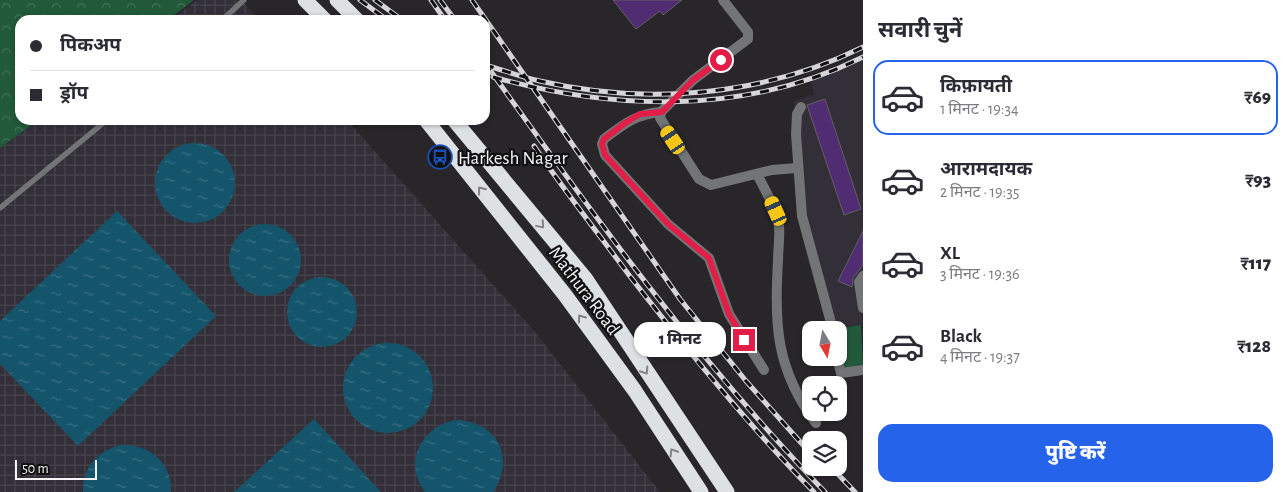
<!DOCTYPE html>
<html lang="hi">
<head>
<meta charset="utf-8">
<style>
  :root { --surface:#fff; --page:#f7f7f7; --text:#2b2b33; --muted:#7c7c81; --line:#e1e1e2; --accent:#2563eb }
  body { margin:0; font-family:"Alegreya Sans","Noto Sans Devanagari",sans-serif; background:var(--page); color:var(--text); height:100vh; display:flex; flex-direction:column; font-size:19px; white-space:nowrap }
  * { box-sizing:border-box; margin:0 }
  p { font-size:16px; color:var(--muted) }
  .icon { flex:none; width:28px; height:28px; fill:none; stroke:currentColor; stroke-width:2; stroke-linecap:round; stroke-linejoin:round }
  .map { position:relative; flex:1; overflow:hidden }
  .sheet { display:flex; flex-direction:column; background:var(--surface); width:425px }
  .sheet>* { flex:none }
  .hud { position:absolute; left:15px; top:15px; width:475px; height:110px; border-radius:15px; box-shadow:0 1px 4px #0004; display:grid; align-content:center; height:110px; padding:0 15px; background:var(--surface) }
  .needle { width:32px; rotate:170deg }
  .buttons { position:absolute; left:802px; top:321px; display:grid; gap:10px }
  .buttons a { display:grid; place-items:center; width:45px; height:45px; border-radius:10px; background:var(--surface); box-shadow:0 1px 4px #0004; font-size:25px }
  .scale { position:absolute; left:15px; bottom:12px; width:82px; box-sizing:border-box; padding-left:5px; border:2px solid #f4f3f5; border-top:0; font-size:14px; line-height:18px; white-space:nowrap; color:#f4f3f5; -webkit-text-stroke:4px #101011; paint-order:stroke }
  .end { position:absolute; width:22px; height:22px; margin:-11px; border:6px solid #e11d48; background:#fff; box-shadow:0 0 0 2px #fff }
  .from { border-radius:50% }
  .bubble { position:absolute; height:35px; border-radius:15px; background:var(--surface); box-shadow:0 1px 4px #0004; font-size:16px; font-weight:800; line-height:35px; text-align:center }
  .car { position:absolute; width:15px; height:30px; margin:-15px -8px; border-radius:6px; box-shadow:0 0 4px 1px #0007; background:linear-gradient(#f5c518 24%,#345 0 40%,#f5c518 0 76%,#345 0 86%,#f5c518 0) }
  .hud b { display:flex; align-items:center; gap:18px; height:48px; font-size:19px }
  .hud b+b { border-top:1px solid var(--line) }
  .hud i { width:12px; height:12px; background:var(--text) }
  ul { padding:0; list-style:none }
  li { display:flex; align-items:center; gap:15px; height:75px; margin:0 10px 8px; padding:0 5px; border:2px solid transparent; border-radius:15px }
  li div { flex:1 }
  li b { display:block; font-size:19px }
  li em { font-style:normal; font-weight:800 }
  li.selected { border-color:var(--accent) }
  li>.icon { width:45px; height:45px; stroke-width:1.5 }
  h2 { padding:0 15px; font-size:22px; line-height:60px }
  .action { display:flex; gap:10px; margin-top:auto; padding:10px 15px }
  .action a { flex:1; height:58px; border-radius:15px; background:var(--accent); color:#fff; font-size:20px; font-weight:800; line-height:58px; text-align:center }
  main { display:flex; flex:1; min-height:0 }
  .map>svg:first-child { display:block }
  .built { fill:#322f38 }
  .industrial { fill:url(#industrial-grid) }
  .green { fill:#21593a }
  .forest { fill:url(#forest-crowns) }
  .water { fill:url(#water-ripples) }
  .building { fill:#502c73; stroke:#615f63 }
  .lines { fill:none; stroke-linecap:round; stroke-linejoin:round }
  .lane { stroke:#737475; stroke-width:5.5 }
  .street { stroke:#737475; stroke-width:10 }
  .highway { stroke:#dde1e4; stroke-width:15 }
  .rail-casing { stroke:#d6d5d7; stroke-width:5 }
  .rail { stroke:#101011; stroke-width:3; stroke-dasharray:9; stroke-linecap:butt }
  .oneway { stroke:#818385 }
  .route { stroke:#e11d48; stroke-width:6 }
  .labels { text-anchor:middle; stroke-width:4.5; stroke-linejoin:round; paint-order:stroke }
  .poi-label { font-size:19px; fill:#f4f3f5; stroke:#101011; text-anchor:start }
  .street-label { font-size:19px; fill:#f4f3f5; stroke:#101011 }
</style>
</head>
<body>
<main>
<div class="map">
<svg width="863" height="492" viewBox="0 0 863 492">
  <defs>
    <pattern id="industrial-grid" width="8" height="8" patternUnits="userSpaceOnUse" patternTransform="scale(1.25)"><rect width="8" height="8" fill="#322f38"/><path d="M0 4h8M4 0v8" fill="none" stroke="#46434c"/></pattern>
    <pattern id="forest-crowns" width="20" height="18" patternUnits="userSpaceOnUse" patternTransform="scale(1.25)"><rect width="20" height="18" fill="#21593a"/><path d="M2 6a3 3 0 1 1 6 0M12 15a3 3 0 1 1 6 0" fill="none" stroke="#427157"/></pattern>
    <pattern id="water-ripples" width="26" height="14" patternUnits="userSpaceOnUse" patternTransform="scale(1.25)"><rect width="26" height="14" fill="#15556b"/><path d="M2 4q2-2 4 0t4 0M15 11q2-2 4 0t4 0" fill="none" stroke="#386e81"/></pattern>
  </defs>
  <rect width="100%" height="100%" fill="#282629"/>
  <polygon class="built" points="863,56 863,270 857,281 863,325 832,327 798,220 794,101 814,94 810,77"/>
  <g class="industrial">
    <polygon points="197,0 241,0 259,20 170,20"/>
    <polygon points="38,120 347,120 535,332 660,492 0,492 0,148"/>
  </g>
  <polygon class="green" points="861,325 863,365 845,368 839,348 839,330 834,329"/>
  <polygon class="forest" points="0,0 194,0 168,20 20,20 20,120 38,120 0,148"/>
  <g class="water">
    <circle cx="195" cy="183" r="40"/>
    <polygon points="117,211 216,316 78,446 0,364 0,321"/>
    <circle cx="265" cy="260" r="36"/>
    <circle cx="322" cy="312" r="35"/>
    <circle cx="388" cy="388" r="45"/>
    <polygon points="314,419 381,492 234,492"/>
    <path d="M456 420C497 421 516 458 493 492H425C402 462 422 426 456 420Z"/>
    <path d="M121 445C150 444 172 463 171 492H83C82 468 98 450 121 445Z"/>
  </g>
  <g class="building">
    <polygon points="613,0 682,0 663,15 660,11 636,29"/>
    <polygon points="825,99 861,209 844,215 808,108 807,105"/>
    <polygon points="863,231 863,265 853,278 852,287 838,281"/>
  </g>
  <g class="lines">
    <g class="lane">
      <polyline points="222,20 244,0"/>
      <polyline points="0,208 107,120"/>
    </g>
    <g class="street">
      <polyline points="723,0 748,32 748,39 693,80 661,112 660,118 699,179 711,185 772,170 797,168"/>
      <polyline points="801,107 797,114 796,134 802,216 833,330"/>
      <path d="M661 112C636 114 624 124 604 139L602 144 605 155 668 224 709 258 729 314 764 370"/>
      <path d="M757 174 776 211 779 226C780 238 778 249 778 261 774 324 776 370 816 423"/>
      <polyline points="863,276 859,282 863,308"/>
      <polyline points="837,358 841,373 863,370"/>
    </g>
    <g class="highway">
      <polyline points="305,0 325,20"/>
      <polyline points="337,0 357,20"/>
      <polyline points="426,120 565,295 635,391 701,492"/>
      <polyline points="454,120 585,278 727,492"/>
    </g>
    <g class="rail-casing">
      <g id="rail">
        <polyline points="360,0 387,20"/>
        <polyline points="375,0 402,20"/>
        <polyline points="431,0 445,20"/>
        <polyline points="440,0 455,20"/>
        <polyline points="472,0 680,299 746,381 811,454"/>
        <path d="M485 63C591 212 698 361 825 492"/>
        <path d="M485 65C503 70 521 77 540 81 647 106 764 96 863 47"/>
        <path d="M493 77C615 111 747 115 863 57"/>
        <path d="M534 146C564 190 597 232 629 275 687 350 747 424 814 492"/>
        <polyline points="832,468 855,492"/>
      </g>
    </g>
    <use href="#rail" class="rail"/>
  </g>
  <defs><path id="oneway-chevron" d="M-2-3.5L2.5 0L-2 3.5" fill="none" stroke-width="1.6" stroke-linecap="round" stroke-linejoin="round" transform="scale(1.25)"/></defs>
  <g class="oneway">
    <use href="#oneway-chevron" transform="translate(481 190) rotate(-128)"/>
    <use href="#oneway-chevron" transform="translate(541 225) rotate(50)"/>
    <use href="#oneway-chevron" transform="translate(581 318) rotate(-126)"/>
    <use href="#oneway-chevron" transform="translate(645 371) rotate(57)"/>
    <use href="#oneway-chevron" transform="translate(673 452) rotate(-122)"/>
  </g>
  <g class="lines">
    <polyline class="route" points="721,60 693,80 662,112 640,114 625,123 604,139 602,144 605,155 668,224 709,258 729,314 744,340"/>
  </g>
  <defs>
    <g id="bus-ring" transform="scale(1.25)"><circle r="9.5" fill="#101011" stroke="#1a4fb4" stroke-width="1.5"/><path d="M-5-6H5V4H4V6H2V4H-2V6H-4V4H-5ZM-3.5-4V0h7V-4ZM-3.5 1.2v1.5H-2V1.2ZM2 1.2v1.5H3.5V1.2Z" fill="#1a4fb4"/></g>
  </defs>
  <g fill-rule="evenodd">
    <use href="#bus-ring" x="440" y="157"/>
  </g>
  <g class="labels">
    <g class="poi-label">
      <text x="458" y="164">Harkesh Nagar</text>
    </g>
    <g class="street-label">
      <text transform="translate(585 290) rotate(53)" y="7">Mathura Road</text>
    </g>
  </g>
</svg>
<div class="buttons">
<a><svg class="needle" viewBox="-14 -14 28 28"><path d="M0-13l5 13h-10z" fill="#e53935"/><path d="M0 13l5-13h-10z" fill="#7c7c81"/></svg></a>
<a><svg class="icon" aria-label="locate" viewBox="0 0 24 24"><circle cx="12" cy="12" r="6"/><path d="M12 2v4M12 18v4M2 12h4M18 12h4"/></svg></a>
<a><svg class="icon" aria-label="layers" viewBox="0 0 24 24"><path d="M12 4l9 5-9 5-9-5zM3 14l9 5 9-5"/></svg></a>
</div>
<div class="scale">50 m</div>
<i class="end from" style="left:721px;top:60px"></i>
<i class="end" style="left:744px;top:340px"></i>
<div class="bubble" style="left:634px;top:322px;width:92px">1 मिनट</div>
<i class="car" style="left:673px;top:140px;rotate:326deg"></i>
<i class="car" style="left:776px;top:211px;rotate:336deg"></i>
<div class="hud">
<b><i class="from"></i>पिकअप</b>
<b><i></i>ड्रॉप</b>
</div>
</div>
<section class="sheet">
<h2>सवारी चुनें</h2>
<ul>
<li class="selected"><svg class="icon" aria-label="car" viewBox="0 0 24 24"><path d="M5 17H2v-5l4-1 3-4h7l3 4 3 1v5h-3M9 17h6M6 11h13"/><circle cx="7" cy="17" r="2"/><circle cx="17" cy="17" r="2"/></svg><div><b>किफ़ायती</b><p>1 मिनट · 19:34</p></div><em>₹69</em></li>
<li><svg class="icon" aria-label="car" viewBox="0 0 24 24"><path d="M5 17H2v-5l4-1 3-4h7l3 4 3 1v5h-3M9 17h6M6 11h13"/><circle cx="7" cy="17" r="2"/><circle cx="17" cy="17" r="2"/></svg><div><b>आरामदायक</b><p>2 मिनट · 19:35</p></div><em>₹93</em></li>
<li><svg class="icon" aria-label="car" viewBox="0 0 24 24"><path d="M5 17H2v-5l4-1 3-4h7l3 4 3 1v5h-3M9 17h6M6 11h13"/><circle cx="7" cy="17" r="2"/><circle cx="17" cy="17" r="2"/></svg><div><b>XL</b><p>3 मिनट · 19:36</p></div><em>₹117</em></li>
<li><svg class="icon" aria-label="car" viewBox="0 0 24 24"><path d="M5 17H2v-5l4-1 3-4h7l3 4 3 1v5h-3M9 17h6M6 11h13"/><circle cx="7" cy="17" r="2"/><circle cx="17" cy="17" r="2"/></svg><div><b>Black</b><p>4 मिनट · 19:37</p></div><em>₹128</em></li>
</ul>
<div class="action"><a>पुष्टि करें</a></div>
</section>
</main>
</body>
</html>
